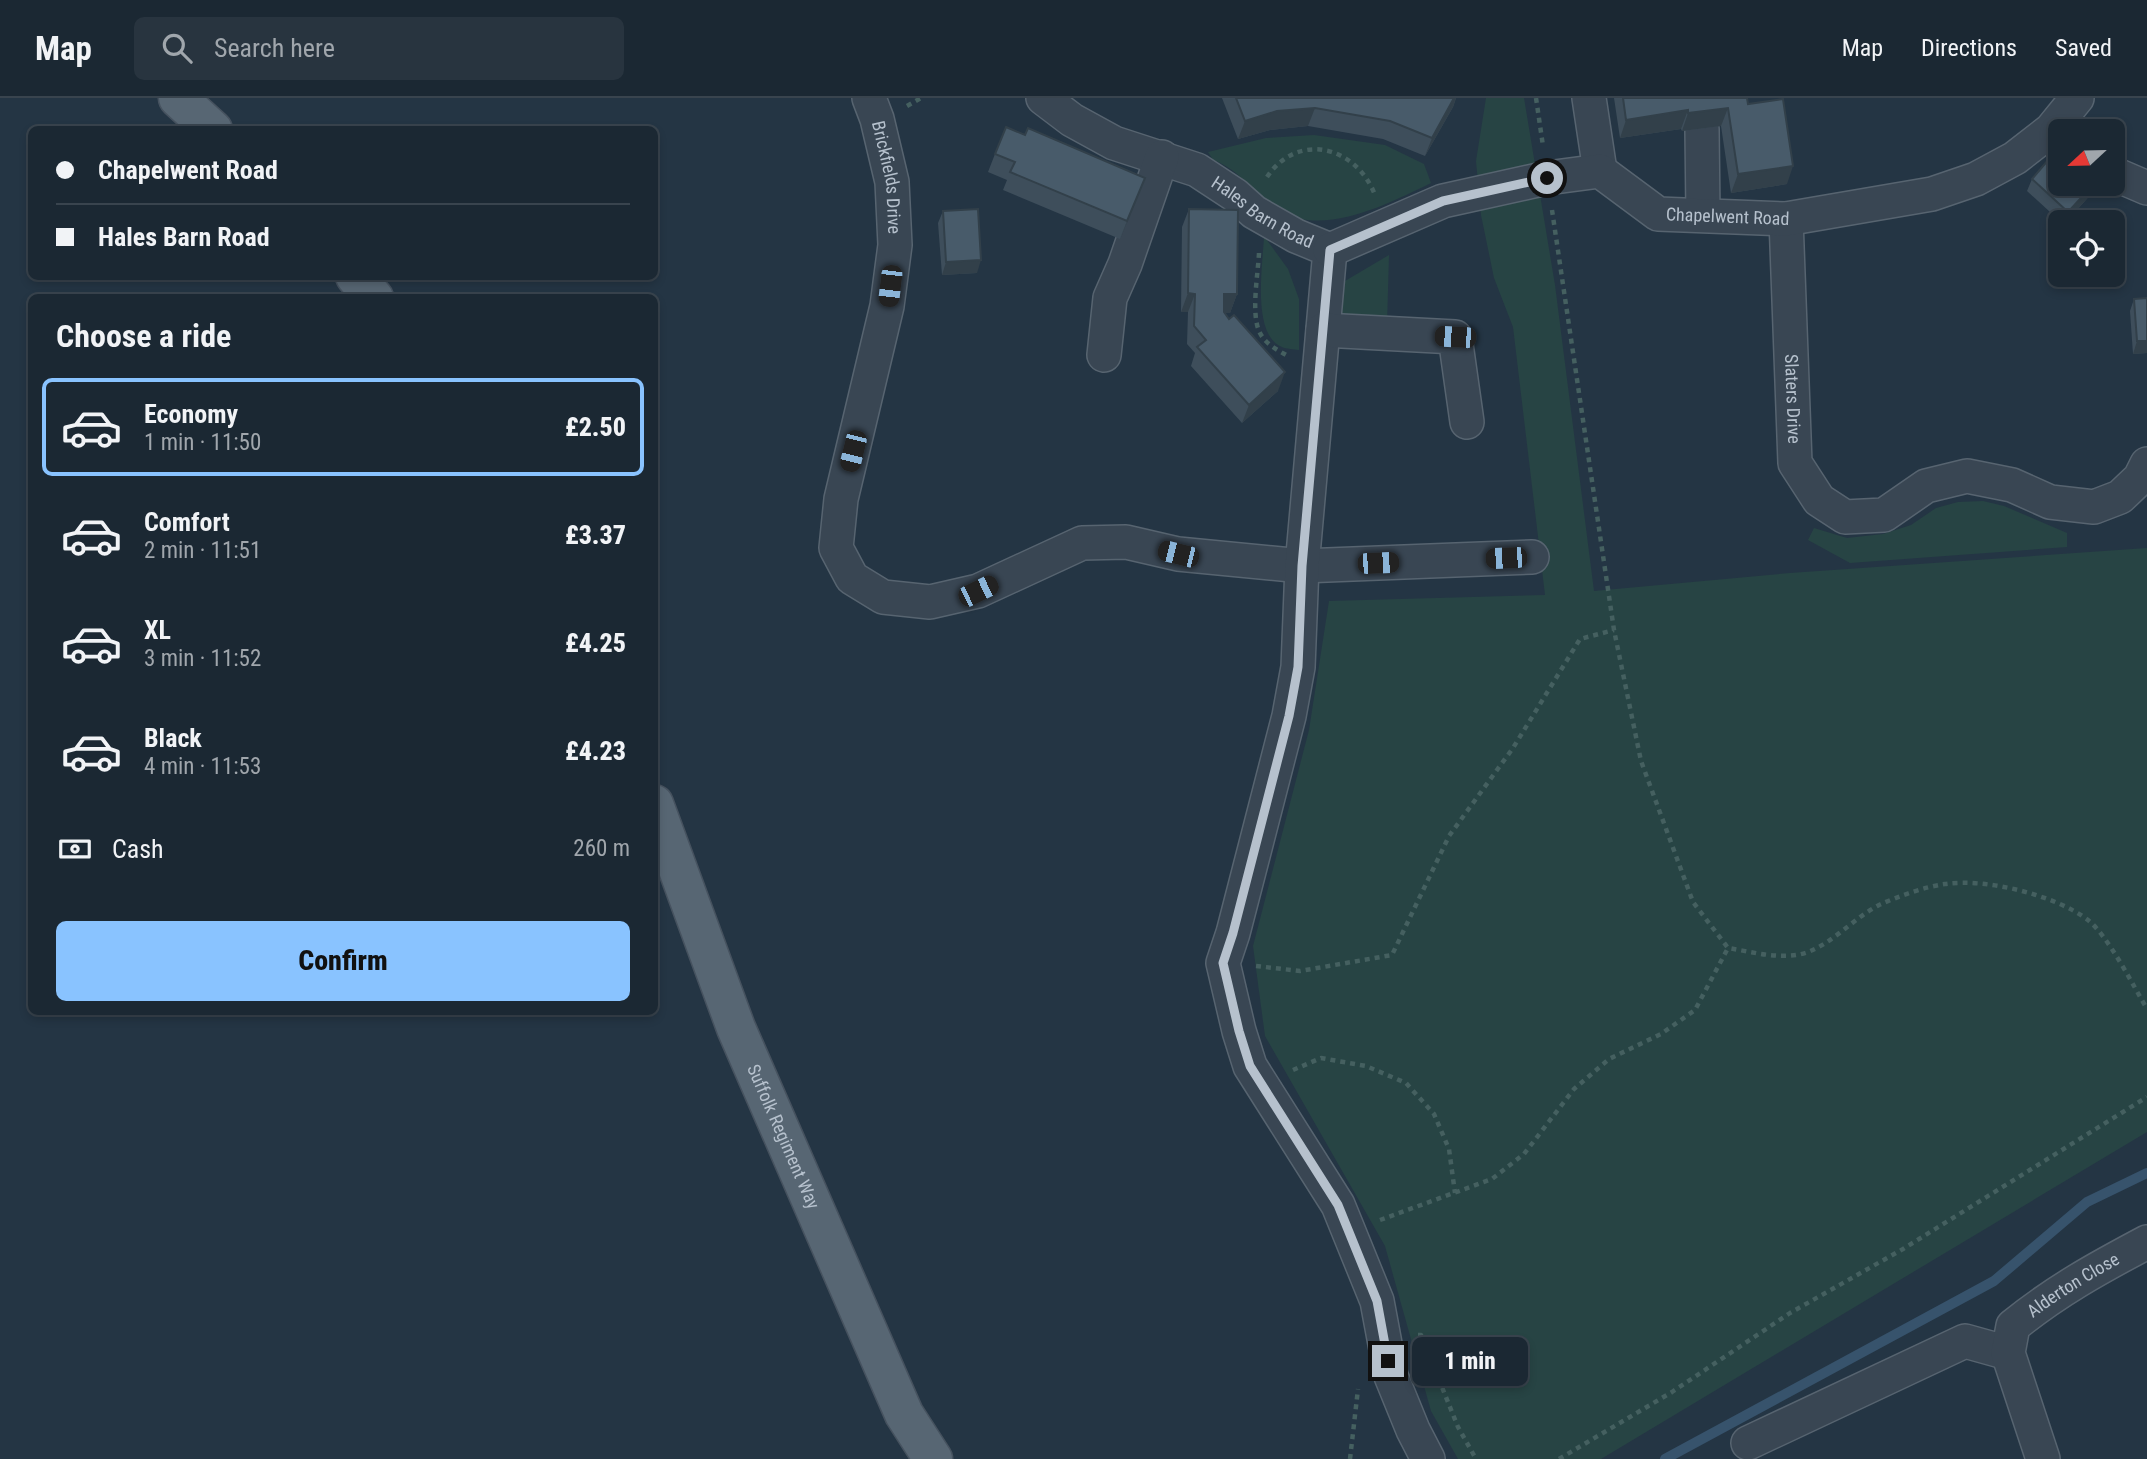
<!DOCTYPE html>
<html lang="en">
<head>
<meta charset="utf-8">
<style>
  :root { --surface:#1b2833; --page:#28343f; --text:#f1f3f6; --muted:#a0a6ac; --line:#39444e; --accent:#89c3ff }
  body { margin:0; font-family:"Roboto Condensed",sans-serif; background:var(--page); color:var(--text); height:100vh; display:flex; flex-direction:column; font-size:26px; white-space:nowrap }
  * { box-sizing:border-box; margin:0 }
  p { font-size:23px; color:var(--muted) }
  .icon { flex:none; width:38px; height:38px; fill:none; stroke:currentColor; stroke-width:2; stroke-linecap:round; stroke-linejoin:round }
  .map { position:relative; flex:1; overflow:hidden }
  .details { position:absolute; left:28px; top:196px; width:630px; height:721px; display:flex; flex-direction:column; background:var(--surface); border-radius:10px; box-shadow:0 4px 10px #0003,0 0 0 2px var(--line) }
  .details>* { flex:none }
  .guide { position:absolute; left:28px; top:28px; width:630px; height:154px; border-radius:10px; box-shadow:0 4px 10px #0003,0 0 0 2px var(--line); display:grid; align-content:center; height:154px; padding:0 28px; background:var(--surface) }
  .needle { width:46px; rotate:248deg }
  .buttons { position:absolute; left:2048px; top:21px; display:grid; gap:14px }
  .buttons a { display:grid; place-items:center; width:77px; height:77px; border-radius:10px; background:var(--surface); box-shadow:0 4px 10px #0003,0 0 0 2px var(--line); font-size:35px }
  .end { position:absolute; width:32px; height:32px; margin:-16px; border:9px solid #b6c1cd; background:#111; box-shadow:0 0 0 4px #111 }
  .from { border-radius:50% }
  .bubble { position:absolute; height:49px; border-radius:10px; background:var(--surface); box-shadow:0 4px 10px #0003,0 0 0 2px var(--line); font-size:23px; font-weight:800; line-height:49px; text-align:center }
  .car { position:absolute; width:21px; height:42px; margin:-21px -10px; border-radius:9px; box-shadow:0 0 5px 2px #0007; background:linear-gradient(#222 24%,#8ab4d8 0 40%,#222 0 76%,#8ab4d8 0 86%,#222 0) }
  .guide b { display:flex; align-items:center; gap:24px; height:66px; font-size:26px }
  .guide b+b { border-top:2px solid var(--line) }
  .guide i { width:18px; height:18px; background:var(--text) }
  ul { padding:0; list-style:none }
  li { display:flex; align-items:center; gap:21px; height:98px; margin:0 14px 10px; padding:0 14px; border:4px solid transparent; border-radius:10px }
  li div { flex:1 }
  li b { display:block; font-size:26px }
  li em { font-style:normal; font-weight:800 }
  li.selected { border-color:var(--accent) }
  li>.icon { width:63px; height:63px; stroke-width:1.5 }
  h2 { padding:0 28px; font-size:32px; line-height:84px }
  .pay { display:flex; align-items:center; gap:18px; height:77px; padding:0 28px; font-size:26px }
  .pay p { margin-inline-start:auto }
  .action { display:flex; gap:14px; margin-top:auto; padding:14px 28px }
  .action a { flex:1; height:80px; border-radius:10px; background:var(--accent); color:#111; font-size:28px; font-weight:800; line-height:80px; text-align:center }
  header { display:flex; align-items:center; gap:42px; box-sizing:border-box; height:98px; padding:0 35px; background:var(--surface); border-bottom:2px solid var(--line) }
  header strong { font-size:33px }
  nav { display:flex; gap:38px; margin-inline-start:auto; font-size:24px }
  .search { width:490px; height:63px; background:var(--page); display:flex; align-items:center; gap:18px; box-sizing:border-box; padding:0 24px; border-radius:10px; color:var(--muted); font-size:26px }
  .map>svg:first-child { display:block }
  .green { fill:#274444 }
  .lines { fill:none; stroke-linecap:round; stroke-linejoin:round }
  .stream { stroke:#37536c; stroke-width:10 }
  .minor-casing { stroke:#576470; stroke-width:36 }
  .major-casing { stroke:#46525f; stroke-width:41 }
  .path { stroke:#456060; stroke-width:4.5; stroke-dasharray:5 5; stroke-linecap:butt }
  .minor { stroke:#394653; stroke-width:33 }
  .major { stroke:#576673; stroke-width:38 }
  .wall { fill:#3e4e5b }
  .shaded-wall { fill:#32404a }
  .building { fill:#485b6a; stroke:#32404a; stroke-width:2 }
  .route { stroke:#b6c1cd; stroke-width:9 }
  .labels { text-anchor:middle; stroke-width:7; stroke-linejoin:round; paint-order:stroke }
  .street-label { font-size:18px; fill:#b6c1cd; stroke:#1e2b38 }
</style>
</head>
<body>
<header>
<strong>Map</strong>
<div class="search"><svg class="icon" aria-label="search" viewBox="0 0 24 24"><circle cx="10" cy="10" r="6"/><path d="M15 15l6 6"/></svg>Search here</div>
<nav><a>Map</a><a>Directions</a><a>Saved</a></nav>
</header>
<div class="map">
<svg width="2147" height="1361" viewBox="0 0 2147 1361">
  <rect width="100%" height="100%" fill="#243544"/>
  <g class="green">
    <polygon points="1486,0 1524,0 1555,187 1594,493 1790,475 2147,450 2147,1034 1601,1361 1458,1361 1431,1313 1385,1148 1265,938 1253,848 1309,632 1329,503 1545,497 1513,229 1494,180 1481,117 1476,63"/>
    <path d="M1314 37 1385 47 1424 66 1431 85C1385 107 1315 145 1268 105 1248 89 1238 71 1213 62L1208 54 1266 40Z"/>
    <path d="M1264 138 1288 171 1299 201V252C1294 251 1286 251 1282 249 1251 237 1263 165 1264 138Z"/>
    <polygon points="1389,157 1387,227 1341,222 1345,183"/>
    <polygon points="1983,403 2004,408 2067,435 2067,449 1850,465 1808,442 1814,430 1847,440 1883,436 1911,427 1936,410 1958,404"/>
  </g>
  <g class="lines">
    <polyline class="stream" points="1665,1361 1994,1183 2087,1104 2147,1075"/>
    <g class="minor-casing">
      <g id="minor">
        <path id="s1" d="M869 0 877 21 892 84 895 147 887 208 841 401 836 450 852 480 883 499 930 504 978 493 1082 445 1126 444 1178 456 1302 468 1532 459"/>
        <path id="s2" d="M1043 0 1072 22 1114 45 1197 72 1235 97 1254 114 1296 138 1330 152 1302 468 1298 569 1289 618 1233 835 1223 865 1239 933 1250 968 1338 1107 1377 1203 1391 1278 1413 1332 1428 1361"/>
        <polyline points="1589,0 1600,73"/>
        <polyline points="1702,31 1703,117"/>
        <polyline points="2112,75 2147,90"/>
        <path id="s3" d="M1786 121 1795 365 1819 402 1845 419 1884 417 1926 388 1967 378 2012 387 2050 404 2094 409 2120 399 2140 380 2147 366"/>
        <path id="s4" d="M1330 152 1443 103 1547 80 1600 73 1658 116 1786 121 1932 96 1976 81 2015 60 2051 32 2077 0"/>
        <polyline points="1323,232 1455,239 1467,324"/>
        <polyline points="1104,257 1110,200 1125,166 1162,59"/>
        <polyline points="1748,1345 1965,1243 2008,1255"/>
        <path id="s5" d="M2043 1361 2008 1255 2013 1228C2056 1193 2098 1170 2147 1144"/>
      </g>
    </g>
    <g class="major-casing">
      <g id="major">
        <polyline points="178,0 213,32"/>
        <polyline points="355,178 374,200"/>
        <path id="s6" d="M654 706 736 930 904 1316 933 1361"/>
      </g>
    </g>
    <g class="path">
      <polyline points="1536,0 1543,48"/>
      <polyline points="907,8 921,0"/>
      <path d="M1267 79C1298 33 1356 48 1375 97"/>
      <path d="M1552 112 1614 532 1641 663 1693 804 1728 850C1753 854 1783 863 1808 854 1834 844 1854 820 1879 807 1899 798 1924 789 1945 786 1986 780 2055 797 2088 822 2108 838 2133 887 2147 911"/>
      <path d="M1259 155C1258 176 1251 214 1259 233 1264 245 1277 252 1288 258"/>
      <polyline points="1256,868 1300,873 1392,857 1449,738 1513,650 1580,541 1614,532"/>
      <polyline points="1293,972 1321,960 1366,968 1406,985 1434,1016 1449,1051 1455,1095"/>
      <polyline points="1380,1122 1492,1081 1524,1056 1574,991 1609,961 1661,936 1695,912 1728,850"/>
      <polyline points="1418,1237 1421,1237 1458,1329 1476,1361"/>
      <polyline points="1350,1361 1358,1291"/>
      <polyline points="1559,1361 1672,1294 1790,1215 1903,1151 2147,999"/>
    </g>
    <use href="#minor" class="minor"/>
    <use href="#major" class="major"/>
  </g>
  <g class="wall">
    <polygon points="1222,0 1456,0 1453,9 1425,58 1383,41 1308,28 1270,32 1238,41"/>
    <polygon points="1614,0 1747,0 1748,6 1787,86 1731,95 1721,28 1682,33 1681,31 1620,40"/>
    <polygon points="995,56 1138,98 1120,141 1003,92 1007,82 988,74"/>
    <polygon points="2032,81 2060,86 2096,86 2093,94 2066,124 2061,124 2027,93"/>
    <polygon points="1189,111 1237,196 1230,215 1224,215 1278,293 1242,325 1191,268 1195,255 1187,246 1188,214 1181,214 1182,129"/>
    <polygon points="943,113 977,175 942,177 938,125"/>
    <polygon points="2134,201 2147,255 2133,256 2130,213"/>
  </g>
  <g class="shaded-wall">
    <polygon points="1454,0 1456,0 1453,9 1425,58 1432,40"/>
    <polygon points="1315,10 1308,28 1270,32 1238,41 1245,23 1277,13"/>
    <polygon points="1728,10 1721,28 1682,33 1688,15"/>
    <polygon points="1688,12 1681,31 1620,40 1626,22"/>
    <polygon points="1793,68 1787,86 1731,95 1738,76"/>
    <polygon points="1145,80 1138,98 1120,141 1127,123"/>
    <polygon points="2094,86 2096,86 2093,94 2066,124 2065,124 2068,114"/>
    <polygon points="981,162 977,175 942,177 946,164"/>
    <polygon points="1188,195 1195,196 1188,214 1181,214"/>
    <polygon points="1224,196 1237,196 1230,215 1217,215"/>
    <polygon points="2137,243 2147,243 2147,255 2133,256"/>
    <polygon points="1285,274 1278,293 1242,325 1249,307"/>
  </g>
  <g class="building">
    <polygon points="1236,0 1454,0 1432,40 1390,23 1315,10 1277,13 1245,23"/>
    <polygon points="1623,0 1747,0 1748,6 1783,1 1793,68 1738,76 1728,10 1688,15 1688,12 1626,22"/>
    <polygon points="1006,29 1025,37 1028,30 1145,80 1127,123 1010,74 1015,64 995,56"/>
    <polygon points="2049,61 2060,71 2060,86 2094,86 2068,114 2032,81"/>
    <polygon points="978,111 981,162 946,164 943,113"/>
    <polygon points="1189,111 1238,112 1237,196 1224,196 1224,214 1229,221 1234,217 1285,274 1249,307 1197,249 1206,242 1194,228 1195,196 1188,195"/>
    <polygon points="2147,200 2147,243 2137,243 2134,201"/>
  </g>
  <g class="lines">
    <polyline class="route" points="1388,1263 1377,1203 1338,1107 1250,968 1239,933 1223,865 1233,835 1289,618 1298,569 1302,468 1330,152 1443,103 1547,80"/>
  </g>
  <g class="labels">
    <g class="street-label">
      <text dy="6" stroke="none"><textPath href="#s1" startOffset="82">Brickfields Drive</textPath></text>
      <text dy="6" stroke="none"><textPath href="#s2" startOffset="250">Hales Barn Road</textPath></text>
      <text dy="6" stroke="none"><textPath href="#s4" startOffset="425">Chapelwent Road</textPath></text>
      <text dy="6" stroke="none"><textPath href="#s3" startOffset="180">Slaters Drive</textPath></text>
      <text dy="6" stroke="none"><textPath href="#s6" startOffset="357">Suffolk Regiment Way</textPath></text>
      <text dy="6" stroke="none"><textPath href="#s5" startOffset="212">Alderton Close</textPath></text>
    </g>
  </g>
</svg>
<div class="buttons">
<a><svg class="needle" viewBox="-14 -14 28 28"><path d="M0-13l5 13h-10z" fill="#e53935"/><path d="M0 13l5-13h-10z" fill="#a0a6ac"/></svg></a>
<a><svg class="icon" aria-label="locate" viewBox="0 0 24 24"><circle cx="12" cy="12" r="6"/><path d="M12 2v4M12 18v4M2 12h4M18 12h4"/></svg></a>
</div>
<i class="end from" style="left:1547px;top:80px"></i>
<i class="end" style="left:1388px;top:1263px"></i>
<div class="bubble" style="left:1412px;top:1239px;width:116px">1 min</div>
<i class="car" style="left:890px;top:188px;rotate:187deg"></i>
<i class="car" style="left:1455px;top:239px;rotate:273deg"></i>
<i class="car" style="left:853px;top:353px;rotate:194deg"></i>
<i class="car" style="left:1178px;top:456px;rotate:284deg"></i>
<i class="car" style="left:1506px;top:460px;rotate:268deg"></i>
<i class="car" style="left:1378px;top:465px;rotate:88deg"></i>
<i class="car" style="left:978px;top:493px;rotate:64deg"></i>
<div class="guide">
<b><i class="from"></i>Chapelwent Road</b>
<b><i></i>Hales Barn Road</b>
</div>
<section class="details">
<h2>Choose a ride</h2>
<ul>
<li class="selected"><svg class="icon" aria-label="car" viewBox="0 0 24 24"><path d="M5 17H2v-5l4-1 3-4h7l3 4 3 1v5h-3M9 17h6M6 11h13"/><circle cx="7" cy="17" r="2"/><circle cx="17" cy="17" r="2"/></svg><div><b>Economy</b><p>1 min · 11:50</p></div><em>£2.50</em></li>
<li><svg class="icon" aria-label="car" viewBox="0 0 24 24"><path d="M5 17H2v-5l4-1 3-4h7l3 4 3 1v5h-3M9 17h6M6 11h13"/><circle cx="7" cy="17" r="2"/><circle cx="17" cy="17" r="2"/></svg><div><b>Comfort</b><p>2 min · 11:51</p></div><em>£3.37</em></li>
<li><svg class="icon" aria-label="car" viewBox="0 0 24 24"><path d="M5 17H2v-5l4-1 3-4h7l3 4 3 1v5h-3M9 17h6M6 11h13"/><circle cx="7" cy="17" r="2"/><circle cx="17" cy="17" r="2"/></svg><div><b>XL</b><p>3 min · 11:52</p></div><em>£4.25</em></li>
<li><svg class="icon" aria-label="car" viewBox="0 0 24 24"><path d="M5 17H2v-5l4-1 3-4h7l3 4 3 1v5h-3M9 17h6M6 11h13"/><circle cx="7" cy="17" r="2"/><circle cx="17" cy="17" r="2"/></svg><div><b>Black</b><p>4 min · 11:53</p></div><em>£4.23</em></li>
</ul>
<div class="pay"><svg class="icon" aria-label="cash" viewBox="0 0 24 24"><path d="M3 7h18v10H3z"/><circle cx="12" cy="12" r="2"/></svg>Cash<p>260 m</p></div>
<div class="action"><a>Confirm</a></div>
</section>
</div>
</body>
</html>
